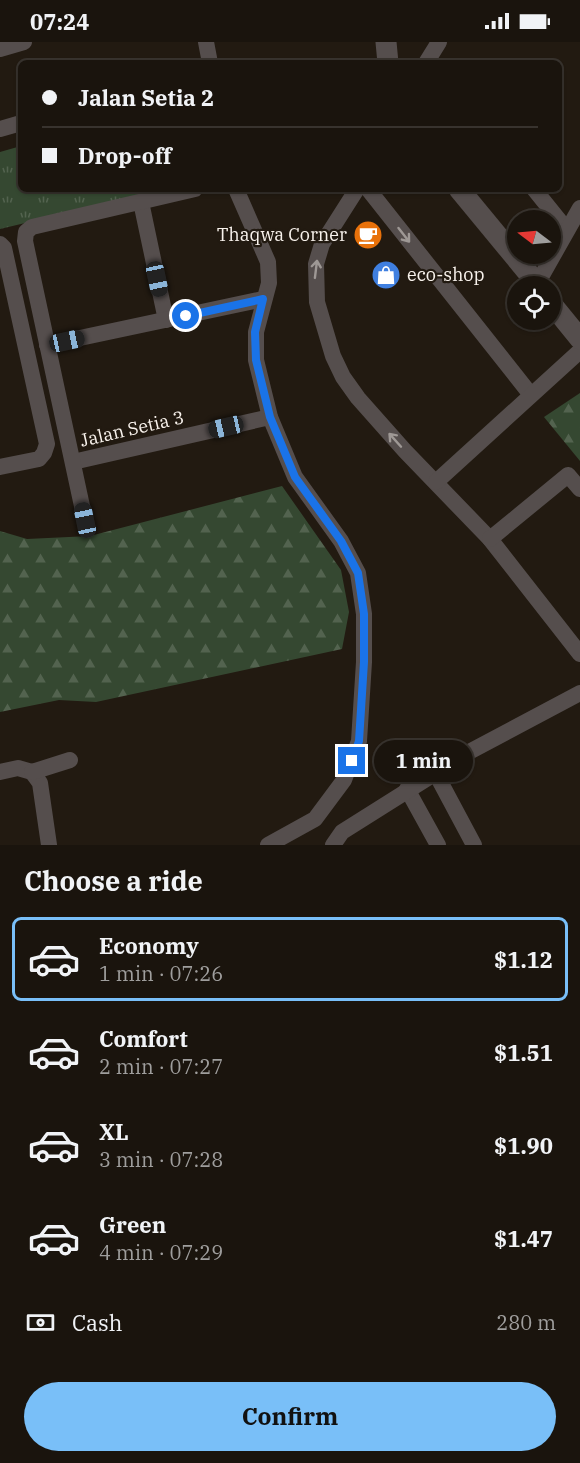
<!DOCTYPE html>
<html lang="en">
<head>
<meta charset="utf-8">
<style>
  :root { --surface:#1a140d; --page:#27211b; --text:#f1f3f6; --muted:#9f9e9d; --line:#38332e; --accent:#79bff8 }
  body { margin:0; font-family:"IBM Plex Serif",serif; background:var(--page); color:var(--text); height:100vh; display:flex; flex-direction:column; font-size:22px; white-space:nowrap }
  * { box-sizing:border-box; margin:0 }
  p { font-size:20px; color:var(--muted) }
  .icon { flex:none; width:33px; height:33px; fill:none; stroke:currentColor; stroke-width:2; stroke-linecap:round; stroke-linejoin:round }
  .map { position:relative; height:803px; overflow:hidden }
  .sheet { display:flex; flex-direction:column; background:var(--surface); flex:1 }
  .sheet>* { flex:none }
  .hud { position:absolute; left:18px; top:18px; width:544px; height:132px; border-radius:9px; box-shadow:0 2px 4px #0004,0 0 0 2px var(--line); display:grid; align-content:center; height:132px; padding:0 24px; background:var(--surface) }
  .needle { width:39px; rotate:286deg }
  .fabs { position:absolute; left:507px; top:168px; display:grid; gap:12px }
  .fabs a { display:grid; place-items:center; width:54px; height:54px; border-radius:50%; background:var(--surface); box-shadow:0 2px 4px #0004,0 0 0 2px var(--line); font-size:30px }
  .end { position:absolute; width:27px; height:27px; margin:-14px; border:8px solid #1a73e8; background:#fff; box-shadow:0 0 0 3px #fff }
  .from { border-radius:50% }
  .bubble { position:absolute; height:42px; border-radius:21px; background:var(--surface); box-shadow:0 2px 4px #0004,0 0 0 2px var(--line); font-size:20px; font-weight:700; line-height:42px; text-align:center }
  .car { position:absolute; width:18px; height:36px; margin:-18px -9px; border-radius:8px; box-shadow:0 0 4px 2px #0007; background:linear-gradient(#222 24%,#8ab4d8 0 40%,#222 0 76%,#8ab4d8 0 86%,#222 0) }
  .hud b { display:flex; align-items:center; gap:21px; height:57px; font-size:22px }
  .hud b+b { border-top:2px solid var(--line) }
  .hud i { width:15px; height:15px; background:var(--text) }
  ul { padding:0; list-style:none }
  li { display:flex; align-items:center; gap:18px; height:84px; margin:0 12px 9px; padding:0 12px; border:3px solid transparent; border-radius:9px }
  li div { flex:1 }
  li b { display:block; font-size:22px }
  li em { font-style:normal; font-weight:700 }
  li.active { border-color:var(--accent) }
  li>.icon { width:54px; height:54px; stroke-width:1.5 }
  h2 { padding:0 24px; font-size:27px; line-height:72px }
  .pay { display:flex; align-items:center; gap:15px; height:66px; padding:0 24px; font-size:22px }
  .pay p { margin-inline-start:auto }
  .primary-button { display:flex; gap:12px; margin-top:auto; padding:12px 24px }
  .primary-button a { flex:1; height:69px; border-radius:36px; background:var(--accent); color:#111; font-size:24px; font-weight:700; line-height:69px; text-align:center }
  .status { display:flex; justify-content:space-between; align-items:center; height:42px; padding:0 30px; background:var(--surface); direction:ltr }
  .status svg { height:16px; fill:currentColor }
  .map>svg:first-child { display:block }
  .grass { fill:url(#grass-tufts) }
  .forest { fill:url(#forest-firs) }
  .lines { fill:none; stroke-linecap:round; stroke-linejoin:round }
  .minor { stroke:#554e4d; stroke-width:16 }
  .tertiary { stroke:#554e4d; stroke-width:21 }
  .oneway { stroke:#9e9895 }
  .route { stroke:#1a73e8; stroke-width:8 }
  .labels { text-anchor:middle; stroke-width:4.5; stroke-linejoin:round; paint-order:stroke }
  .poi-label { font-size:18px; fill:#f8f2ec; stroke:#221a11; text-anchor:end }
  .street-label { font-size:18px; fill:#f8f2ec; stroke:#221a11 }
</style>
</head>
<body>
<div class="status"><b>07:24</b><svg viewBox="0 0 49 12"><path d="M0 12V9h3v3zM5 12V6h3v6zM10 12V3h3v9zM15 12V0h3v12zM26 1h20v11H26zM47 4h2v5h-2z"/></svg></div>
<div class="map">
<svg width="580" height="803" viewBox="0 0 580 803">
  <defs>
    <pattern id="grass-tufts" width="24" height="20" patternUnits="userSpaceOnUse" patternTransform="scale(1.5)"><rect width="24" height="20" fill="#354831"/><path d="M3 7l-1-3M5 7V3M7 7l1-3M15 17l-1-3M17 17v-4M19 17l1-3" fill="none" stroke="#53634f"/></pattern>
    <pattern id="forest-firs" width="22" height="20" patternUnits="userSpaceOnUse" patternTransform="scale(1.5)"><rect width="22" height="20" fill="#354831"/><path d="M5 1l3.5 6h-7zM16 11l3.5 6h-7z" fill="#53634f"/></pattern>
  </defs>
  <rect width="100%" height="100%" fill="#221a11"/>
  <polygon class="grass" points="21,104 21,147 167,147 0,187 0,110"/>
  <g class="forest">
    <polygon points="580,351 580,419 544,375"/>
    <polygon points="282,444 341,528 349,570 342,607 96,660 59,658 0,670 0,489 27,497 90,494"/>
  </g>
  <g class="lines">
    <g class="minor">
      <polyline points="206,0 210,21"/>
      <polyline points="0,7 24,0"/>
      <polyline points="426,21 439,0"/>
      <polyline points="0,87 21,81"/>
      <polyline points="236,147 268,220 269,241 256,290 256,318 270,375 295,435 341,499 358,531 364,572 364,620 359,699 344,738 315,777 268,803"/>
      <polyline points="357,147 322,202 316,222 317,260 333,314 343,335 358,356 405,409 490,497 580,612"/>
      <polyline points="368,147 531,353"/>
      <polyline points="534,147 567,188"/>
      <polyline points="141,160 166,278"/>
      <polyline points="0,202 4,206 47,402 44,411 39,417 0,425"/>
      <polyline points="537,242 580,166"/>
      <polyline points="47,303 263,257"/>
      <polyline points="73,420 270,375"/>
      <polyline points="436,440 580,309"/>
      <polyline points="85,478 34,241 25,199 26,190 32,185 195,147"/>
      <polyline points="490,497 568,433 580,447"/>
      <polyline points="0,730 18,726 32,730"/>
      <polyline points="32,730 40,741 49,803"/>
      <polyline points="32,730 70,718"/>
      <polyline points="435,730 474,803"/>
      <polyline points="407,747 438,803"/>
      <polyline points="333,803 342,790 469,710 580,651"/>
    </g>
    <g class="tertiary">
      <polyline points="386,0 388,21"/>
      <polyline points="459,147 539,244"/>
      <polyline points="550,260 580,297"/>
    </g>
  </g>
  <defs><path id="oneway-shaft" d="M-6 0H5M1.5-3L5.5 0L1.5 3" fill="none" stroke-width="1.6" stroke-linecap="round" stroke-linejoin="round" transform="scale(1.5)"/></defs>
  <g class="oneway">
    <use href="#oneway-shaft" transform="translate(404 193) rotate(52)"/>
    <use href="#oneway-shaft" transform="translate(316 227) rotate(-83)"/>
    <use href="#oneway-shaft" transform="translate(395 398) rotate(-132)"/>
  </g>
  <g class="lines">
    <polyline class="route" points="186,274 263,257 255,290 256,318 270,375 295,435 341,499 358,531 364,572 364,620 359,699 352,719"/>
  </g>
  <defs>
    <g id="cafe-disc" transform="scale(1.5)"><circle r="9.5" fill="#e8710a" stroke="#221a11"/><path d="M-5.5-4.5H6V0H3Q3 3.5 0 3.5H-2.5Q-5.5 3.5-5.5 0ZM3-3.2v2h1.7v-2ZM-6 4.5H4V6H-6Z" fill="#fff"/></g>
    <g id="shop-disc" transform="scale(1.5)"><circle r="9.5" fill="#3f7fe0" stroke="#221a11"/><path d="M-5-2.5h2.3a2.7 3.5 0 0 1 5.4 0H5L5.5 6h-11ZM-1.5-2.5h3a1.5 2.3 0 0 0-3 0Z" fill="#fff"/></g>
  </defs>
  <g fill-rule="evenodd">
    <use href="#cafe-disc" x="368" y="193"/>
    <use href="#shop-disc" x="386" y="233"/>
  </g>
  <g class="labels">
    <g class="poi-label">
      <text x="347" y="199">Thaqwa Corner</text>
      <text x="407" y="239" text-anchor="start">eco-shop</text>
    </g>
    <g class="street-label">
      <text transform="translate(132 387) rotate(-13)" y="6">Jalan Setia 3</text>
    </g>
  </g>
</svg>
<div class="fabs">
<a><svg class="needle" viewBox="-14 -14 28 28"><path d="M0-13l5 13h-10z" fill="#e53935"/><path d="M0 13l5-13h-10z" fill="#9f9e9d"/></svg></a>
<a><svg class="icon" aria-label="locate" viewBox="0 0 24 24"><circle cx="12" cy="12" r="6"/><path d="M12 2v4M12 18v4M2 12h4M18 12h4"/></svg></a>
</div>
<i class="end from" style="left:186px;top:274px"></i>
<i class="end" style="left:352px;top:719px"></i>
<div class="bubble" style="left:374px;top:698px;width:99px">1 min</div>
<i class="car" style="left:157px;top:237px;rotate:168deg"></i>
<i class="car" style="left:67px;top:299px;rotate:78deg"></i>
<i class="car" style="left:226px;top:385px;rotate:257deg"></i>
<i class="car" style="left:85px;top:478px;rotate:348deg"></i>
<div class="hud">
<b><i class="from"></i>Jalan Setia 2</b>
<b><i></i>Drop-off</b>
</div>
</div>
<section class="sheet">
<h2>Choose a ride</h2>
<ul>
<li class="active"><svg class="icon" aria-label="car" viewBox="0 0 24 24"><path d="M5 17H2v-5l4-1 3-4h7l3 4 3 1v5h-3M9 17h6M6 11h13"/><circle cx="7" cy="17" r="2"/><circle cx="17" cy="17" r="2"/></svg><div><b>Economy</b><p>1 min · 07:26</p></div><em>$1.12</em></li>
<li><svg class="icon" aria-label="car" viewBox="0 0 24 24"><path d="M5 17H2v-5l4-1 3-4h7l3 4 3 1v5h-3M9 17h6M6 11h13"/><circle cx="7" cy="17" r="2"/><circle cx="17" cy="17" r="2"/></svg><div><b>Comfort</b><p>2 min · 07:27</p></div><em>$1.51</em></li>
<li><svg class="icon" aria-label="car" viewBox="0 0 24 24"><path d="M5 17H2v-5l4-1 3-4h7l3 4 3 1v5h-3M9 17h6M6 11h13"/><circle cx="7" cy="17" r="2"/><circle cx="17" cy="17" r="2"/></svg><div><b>XL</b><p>3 min · 07:28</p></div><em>$1.90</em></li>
<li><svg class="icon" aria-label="car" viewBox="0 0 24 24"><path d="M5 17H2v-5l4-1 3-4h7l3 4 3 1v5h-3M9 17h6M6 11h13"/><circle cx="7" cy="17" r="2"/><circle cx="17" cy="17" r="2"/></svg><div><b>Green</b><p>4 min · 07:29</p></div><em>$1.47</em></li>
</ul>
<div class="pay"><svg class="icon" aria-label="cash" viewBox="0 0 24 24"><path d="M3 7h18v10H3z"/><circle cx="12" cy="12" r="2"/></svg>Cash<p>280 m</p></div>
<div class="primary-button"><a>Confirm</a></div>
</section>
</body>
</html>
